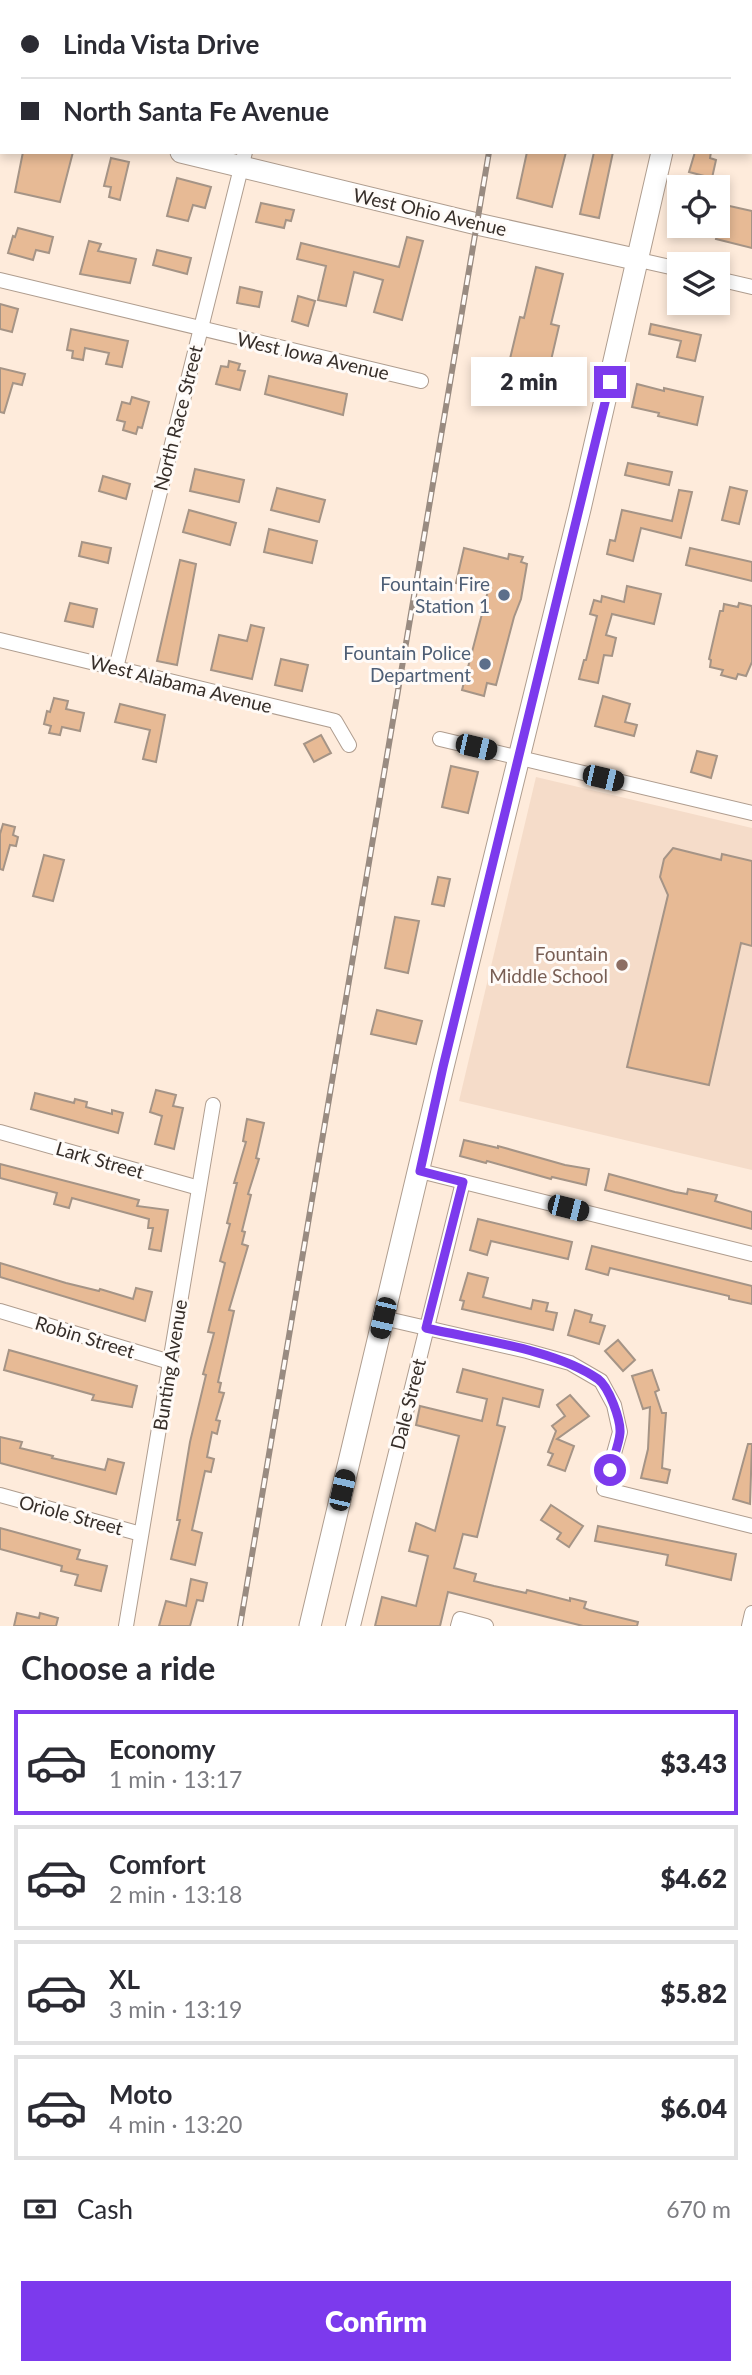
<!DOCTYPE html>
<html lang="en">
<head>
<meta charset="utf-8">
<style>
  :root { --surface:#fff; --page:#f2f2f3; --text:#2b2b33; --muted:#7c7c81; --line:#e1e1e2; --accent:#7c3aed }
  body { margin:0; font-family:Lato,sans-serif; background:var(--page); color:var(--text); height:100vh; display:flex; flex-direction:column; font-size:26px; white-space:nowrap }
  * { box-sizing:border-box; margin:0 }
  p { font-size:23px; color:var(--muted) }
  .icon { flex:none; width:38px; height:38px; fill:none; stroke:currentColor; stroke-width:2; stroke-linecap:round; stroke-linejoin:round }
  .map { position:relative; height:1626px; overflow:hidden }
  .side { display:flex; flex-direction:column; background:var(--surface); flex:1 }
  .side>* { flex:none }
  .top-card { position:absolute; left:0px; top:0px; width:752px; height:154px; box-shadow:0 4px 10px #0003; display:grid; align-content:center; height:154px; padding:0 21px; background:var(--surface) }
  .controls { position:absolute; left:667px; top:175px; display:grid; gap:14px }
  .controls a { display:grid; place-items:center; width:63px; height:63px; border-radius:0px; background:var(--surface); box-shadow:0 4px 10px #0003; font-size:35px }
  .end { position:absolute; width:32px; height:32px; margin:-16px; border:9px solid #7c3aed; background:#fff; box-shadow:0 0 0 4px #fff }
  .from { border-radius:50% }
  .bubble { position:absolute; height:49px; border-radius:0px; background:var(--surface); box-shadow:0 4px 10px #0003; font-size:23px; font-weight:800; line-height:49px; text-align:center }
  .car { position:absolute; width:21px; height:42px; margin:-21px -10px; border-radius:9px; box-shadow:0 0 5px 2px #0007; background:linear-gradient(#222 24%,#8ab4d8 0 40%,#222 0 76%,#8ab4d8 0 86%,#222 0) }
  .top-card b { display:flex; align-items:center; gap:24px; height:66px; font-size:26px }
  .top-card b+b { border-top:2px solid var(--line) }
  .top-card i { width:18px; height:18px; background:var(--text) }
  ul { padding:0; list-style:none }
  li { display:flex; align-items:center; gap:21px; height:105px; margin:0 14px 10px; padding:0 7px; border:4px solid var(--line); border-radius:0px }
  li div { flex:1 }
  li b { display:block; font-size:26px }
  li em { font-style:normal; font-weight:800 }
  li.current { border-color:var(--accent) }
  li>.icon { width:63px; height:63px; stroke-width:1.5 }
  h2 { padding:0 21px; font-size:32px; line-height:84px }
  .pay { display:flex; align-items:center; gap:18px; height:77px; padding:0 21px; font-size:26px }
  .pay p { margin-inline-start:auto }
  .button { display:flex; gap:14px; margin-top:auto; padding:14px 21px }
  .button a { flex:1; height:80px; border-radius:0px; background:var(--accent); color:#fff; font-size:28px; font-weight:800; line-height:80px; text-align:center }
  .map>svg:first-child { display:block }
  .built { fill:#f5dcc9 }
  .building { fill:#e7ba95; stroke:#a59486; stroke-width:2 }
  .lines { fill:none; stroke-linecap:round; stroke-linejoin:round }
  .street-casing { stroke:#af9d8f; stroke-width:16 }
  .secondary-casing { stroke:#af9d8f; stroke-width:23 }
  .street { stroke:#fff; stroke-width:14 }
  .secondary { stroke:#fff; stroke-width:21 }
  .rail-casing { stroke:#998b81; stroke-width:6 }
  .rail { stroke:#fffbf8; stroke-width:3.5; stroke-dasharray:10; stroke-linecap:butt }
  .route { stroke:#7c3aed; stroke-width:9 }
  .service-dot { fill:#5c6f8a; stroke:#fffbf8; stroke-width:2.5 }
  .education-dot { fill:#8d6e63; stroke:#fffbf8; stroke-width:2.5 }
  .labels { text-anchor:middle; stroke-width:6; stroke-linejoin:round; paint-order:stroke }
  .street-label { font-size:19px; fill:#362e29; stroke:#fffbf8 }
  .service-label { font-size:19px; fill:#4e5e75; stroke:#fffbf8; text-anchor:end }
  .education-label { font-size:19px; fill:#785e54; stroke:#fffbf8; text-anchor:end }
</style>
</head>
<body>
<div class="map">
<svg width="752" height="1626" viewBox="0 0 752 1626">
  <rect width="100%" height="100%" fill="#feebdb"/>
  <polygon class="built" points="536,777 752,828 752,1170 459,1101"/>
  <g class="building">
    <polygon points="23,152 73,152 60,202 15,192"/>
    <polygon points="527,152 566,152 552,207 517,198"/>
    <polygon points="594,152 613,152 599,218 580,214"/>
    <polygon points="695,152 711,152 710,158 716,160 712,178 689,172"/>
    <polygon points="111,158 129,162 120,200 109,197 111,187 104,186"/>
    <polygon points="177,178 211,187 205,208 193,205 188,221 167,216"/>
    <polygon points="261,203 294,210 291,221 286,220 284,228 256,222"/>
    <polygon points="725,205 752,211 752,248 716,239"/>
    <polygon points="18,228 53,237 49,253 36,250 33,260 8,253 13,236 15,237"/>
    <polygon points="407,237 423,241 402,320 374,312 383,280 354,272 346,306 318,300 326,266 297,259 301,243 399,267"/>
    <polygon points="89,241 101,244 98,251 136,259 130,283 80,274"/>
    <polygon points="157,250 191,258 187,274 153,265"/>
    <polygon points="536,267 563,274 551,324 559,326 542,399 503,388 520,317 524,318"/>
    <polygon points="240,287 262,292 259,307 237,303"/>
    <polygon points="298,296 315,301 308,326 292,321"/>
    <polygon points="0,304 18,309 12,332 0,329"/>
    <polygon points="651,324 701,335 695,361 677,357 681,341 649,334"/>
    <polygon points="71,329 128,341 122,367 106,364 109,353 85,348 83,360 72,358 73,351 67,350"/>
    <polygon points="229,361 240,364 238,370 245,371 240,390 216,384 221,366 228,367"/>
    <polygon points="0,368 25,374 22,385 13,383 4,413 0,412"/>
    <polygon points="269,376 347,394 343,415 265,394"/>
    <polygon points="637,384 664,391 664,388 703,397 697,425 658,416 659,413 632,407"/>
    <polygon points="132,397 149,402 142,428 138,427 136,434 123,430 125,422 117,420 122,402 130,404"/>
    <polygon points="628,463 672,472 669,485 625,475"/>
    <polygon points="195,469 244,480 239,502 190,491"/>
    <polygon points="103,476 130,484 126,499 99,491"/>
    <polygon points="730,487 747,491 739,524 722,520"/>
    <polygon points="277,488 325,500 319,522 271,510"/>
    <polygon points="679,490 692,492 681,538 641,528 633,561 607,554 610,540 615,541 622,510 672,521"/>
    <polygon points="189,510 236,523 230,545 183,532"/>
    <polygon points="269,529 317,541 312,563 264,552"/>
    <polygon points="82,542 111,548 108,563 79,556"/>
    <polygon points="464,548 508,559 509,554 523,557 521,562 527,564 521,599 514,617 496,685 487,683 484,696 462,690 488,591 456,583"/>
    <polygon points="690,548 752,562 752,581 686,565"/>
    <polygon points="180,560 196,564 177,665 157,661"/>
    <polygon points="627,586 661,594 654,624 612,614 606,635 616,638 612,656 604,655 598,683 579,679 584,660 586,660 597,616 590,614 594,600 601,602 602,596 624,602"/>
    <polygon points="70,603 97,609 93,627 65,621"/>
    <polygon points="739,603 752,606 752,662 746,676 738,674 736,679 721,675 723,670 710,667 711,660 709,659 720,611 723,611 724,604 738,607"/>
    <polygon points="251,625 264,628 252,679 211,670 219,635 247,641"/>
    <polygon points="281,659 308,665 302,691 275,685"/>
    <polygon points="603,696 630,704 625,722 637,725 634,736 595,726"/>
    <polygon points="54,698 68,701 66,709 84,713 80,731 62,727 60,735 49,733 51,726 44,724 47,711 50,712"/>
    <polygon points="120,704 165,715 156,762 143,759 150,730 115,722"/>
    <polygon points="321,735 331,753 314,762 304,744"/>
    <polygon points="697,751 717,756 711,778 691,772"/>
    <polygon points="451,766 478,772 468,813 442,807"/>
    <polygon points="3,824 15,827 13,835 18,837 16,846 10,845 3,870 0,869 0,834"/>
    <polygon points="673,848 721,860 722,854 752,861 752,946 741,943 709,1085 627,1067 668,895 660,877 664,859"/>
    <polygon points="44,855 64,860 53,901 33,896"/>
    <polygon points="438,877 450,879 444,906 432,904"/>
    <polygon points="395,917 419,921 408,973 385,968"/>
    <polygon points="377,1010 422,1021 416,1044 371,1034"/>
    <polygon points="156,1090 176,1095 173,1106 183,1108 174,1149 155,1144 162,1116 150,1112"/>
    <polygon points="35,1093 74,1103 75,1099 87,1102 86,1107 112,1114 112,1110 123,1113 118,1133 31,1109"/>
    <polygon points="247,1119 264,1123 256,1158 259,1159 248,1194 251,1195 242,1231 245,1232 242,1244 248,1246 229,1310 234,1311 218,1382 221,1383 219,1392 224,1393 216,1420 220,1421 217,1434 212,1432 207,1457 214,1459 211,1472 205,1471 192,1530 202,1533 195,1565 171,1559 180,1520 177,1520 190,1442 206,1375 203,1374 214,1333 208,1332 225,1263 220,1261 230,1224 227,1223 237,1183 234,1183 246,1142 243,1141"/>
    <polygon points="464,1140 498,1148 498,1146 565,1165 589,1169 586,1185 552,1177 551,1179 487,1161 486,1163 460,1156"/>
    <polygon points="0,1164 139,1200 137,1206 168,1210 161,1251 149,1249 153,1228 148,1228 149,1219 72,1198 69,1208 54,1204 57,1193 0,1178"/>
    <polygon points="609,1174 675,1192 687,1194 688,1189 717,1195 715,1201 752,1212 752,1229 605,1190"/>
    <polygon points="478,1219 572,1242 568,1259 491,1241 487,1255 470,1250"/>
    <polygon points="592,1246 752,1286 752,1304 729,1299 729,1296 610,1268 608,1275 586,1269"/>
    <polygon points="0,1263 66,1283 99,1291 100,1289 133,1299 136,1288 152,1292 145,1321 0,1277"/>
    <polygon points="468,1273 488,1278 483,1297 531,1309 533,1300 548,1303 546,1311 557,1313 553,1330 462,1309 464,1301 460,1300"/>
    <polygon points="575,1310 592,1315 590,1322 605,1326 599,1344 568,1335"/>
    <polygon points="618,1340 635,1360 623,1371 605,1351"/>
    <polygon points="9,1350 137,1386 132,1407 92,1400 94,1395 4,1370"/>
    <polygon points="463,1369 543,1390 539,1407 503,1398 497,1425 505,1427 477,1537 463,1534 454,1568 476,1574 474,1581 494,1586 526,1593 527,1590 570,1601 570,1598 586,1602 584,1608 589,1610 638,1622 637,1626 583,1626 448,1592 440,1626 375,1626 382,1597 416,1606 428,1556 409,1551 416,1523 435,1531 459,1436 416,1425 420,1406 482,1421 487,1399 457,1392"/>
    <polygon points="652,1370 659,1390 655,1392 662,1413 666,1413 662,1468 670,1470 667,1483 641,1478 648,1449 650,1407 643,1409 632,1376"/>
    <polygon points="570,1395 589,1416 557,1439 574,1446 565,1471 548,1465 553,1454 548,1452 556,1431 552,1426 565,1416 557,1405"/>
    <polygon points="0,1437 22,1442 20,1448 53,1456 52,1458 105,1470 108,1459 124,1463 116,1494 0,1463"/>
    <polygon points="748,1444 752,1444 750,1504 733,1499"/>
    <polygon points="551,1505 583,1526 569,1547 557,1539 561,1533 541,1520"/>
    <polygon points="598,1526 736,1554 731,1580 666,1565 668,1555 595,1541"/>
    <polygon points="0,1528 80,1550 77,1559 107,1566 101,1591 75,1585 78,1575 61,1571 62,1566 0,1549"/>
    <polygon points="191,1579 207,1583 203,1601 197,1600 190,1626 159,1626 166,1601 186,1606"/>
    <polygon points="17,1613 39,1618 40,1613 58,1618 56,1626 14,1626"/>
  </g>
  <g class="lines">
    <g class="street-casing">
      <g id="street">
        <polyline points="245,0 252,2"/>
        <polyline points="281,2 281,0"/>
        <polyline points="751,121 752,121"/>
        <polyline points="639,260 679,269"/>
        <polyline points="718,279 752,287"/>
        <polyline points="0,280 421,381"/>
        <polyline points="0,640 335,721 349,745"/>
        <polyline points="116,668 245,152"/>
        <polyline points="440,739 752,813"/>
        <polyline points="0,1132 199,1188"/>
        <polyline points="420,1171 752,1254"/>
        <polyline points="0,1311 170,1362"/>
        <polyline points="383,1318 527,1351 570,1363 601,1381 614,1405 620,1432 604,1489 752,1526"/>
        <polyline points="0,1495 141,1534"/>
        <polyline points="126,1626 213,1105"/>
        <polyline points="353,1626 463,1182"/>
        <polyline points="458,1626 460,1619 486,1626"/>
        <polyline points="749,1626 752,1613"/>
      </g>
    </g>
    <g class="secondary-casing">
      <g id="secondary">
        <polyline points="27,2 28,0"/>
        <polyline points="696,2 697,0"/>
        <polyline points="0,112 2,105"/>
        <polyline points="181,152 477,224 639,260"/>
        <polyline points="310,1626 443,1067 580,509 662,152"/>
      </g>
    </g>
    <use href="#street" class="street"/>
    <use href="#secondary" class="secondary"/>
    <g class="rail-casing">
      <g id="rail">
        <polyline points="514,2 514,0"/>
        <polyline points="240,1626 489,152"/>
      </g>
    </g>
    <use href="#rail" class="rail"/>
  </g>
  <g class="lines">
    <path class="route" d="M610 1470C613 1458 619 1445 620 1433 621 1420 609 1387 598 1379 555 1349 477 1340 426 1328L463 1182 420 1171 443 1067 610 382"/>
  </g>
  <g class="service-dot">
    <circle cx="504" cy="595" r="7"/>
    <circle cx="485" cy="664" r="7"/>
  </g>
  <circle class="education-dot" cx="622" cy="965" r="7"/>
  <g class="labels">
    <g class="street-label">
      <text transform="translate(430 212) rotate(13)" y="7">West Ohio Avenue</text>
      <text transform="translate(313 356) rotate(13)" y="7">West Iowa Avenue</text>
      <text transform="translate(178 418) rotate(-76)" y="7">North Race Street</text>
      <text transform="translate(181 684) rotate(14)" y="7">West Alabama Avenue</text>
      <text transform="translate(100 1160) rotate(16)" y="7">Lark Street</text>
      <text transform="translate(85 1337) rotate(17)" y="7">Robin Street</text>
      <text transform="translate(170 1365) rotate(-81)" y="7">Bunting Avenue</text>
      <text transform="translate(408 1404) rotate(-76)" y="7">Dale Street</text>
      <text transform="translate(71 1515) rotate(15)" y="7">Oriole Street</text>
    </g>
    <g class="service-label">
      <text x="490" y="591">Fountain Fire<tspan x="490" dy="22">Station 1</tspan></text>
      <text x="471" y="660">Fountain Police<tspan x="471" dy="22">Department</tspan></text>
    </g>
    <g class="education-label">
      <text x="608" y="961">Fountain<tspan x="608" dy="22">Middle School</tspan></text>
    </g>
  </g>
</svg>
<div class="controls">
<a><svg class="icon" aria-label="locate" viewBox="0 0 24 24"><circle cx="12" cy="12" r="6"/><path d="M12 2v4M12 18v4M2 12h4M18 12h4"/></svg></a>
<a><svg class="icon" aria-label="layers" viewBox="0 0 24 24"><path d="M12 4l9 5-9 5-9-5zM3 14l9 5 9-5"/></svg></a>
</div>
<i class="end from" style="left:610px;top:1470px"></i>
<i class="end" style="left:610px;top:382px"></i>
<div class="bubble" style="left:471px;top:357px;width:116px">2 min</div>
<i class="car" style="left:476px;top:747px;rotate:103deg"></i>
<i class="car" style="left:603px;top:778px;rotate:103deg"></i>
<i class="car" style="left:568px;top:1208px;rotate:104deg"></i>
<i class="car" style="left:383px;top:1318px;rotate:193deg"></i>
<i class="car" style="left:342px;top:1490px;rotate:13deg"></i>
<div class="top-card">
<b><i class="from"></i>Linda Vista Drive</b>
<b><i></i>North Santa Fe Avenue</b>
</div>
</div>
<section class="side">
<h2>Choose a ride</h2>
<ul>
<li class="current"><svg class="icon" aria-label="car" viewBox="0 0 24 24"><path d="M5 17H2v-5l4-1 3-4h7l3 4 3 1v5h-3M9 17h6M6 11h13"/><circle cx="7" cy="17" r="2"/><circle cx="17" cy="17" r="2"/></svg><div><b>Economy</b><p>1 min · 13:17</p></div><em>$3.43</em></li>
<li><svg class="icon" aria-label="car" viewBox="0 0 24 24"><path d="M5 17H2v-5l4-1 3-4h7l3 4 3 1v5h-3M9 17h6M6 11h13"/><circle cx="7" cy="17" r="2"/><circle cx="17" cy="17" r="2"/></svg><div><b>Comfort</b><p>2 min · 13:18</p></div><em>$4.62</em></li>
<li><svg class="icon" aria-label="car" viewBox="0 0 24 24"><path d="M5 17H2v-5l4-1 3-4h7l3 4 3 1v5h-3M9 17h6M6 11h13"/><circle cx="7" cy="17" r="2"/><circle cx="17" cy="17" r="2"/></svg><div><b>XL</b><p>3 min · 13:19</p></div><em>$5.82</em></li>
<li><svg class="icon" aria-label="car" viewBox="0 0 24 24"><path d="M5 17H2v-5l4-1 3-4h7l3 4 3 1v5h-3M9 17h6M6 11h13"/><circle cx="7" cy="17" r="2"/><circle cx="17" cy="17" r="2"/></svg><div><b>Moto</b><p>4 min · 13:20</p></div><em>$6.04</em></li>
</ul>
<div class="pay"><svg class="icon" aria-label="cash" viewBox="0 0 24 24"><path d="M3 7h18v10H3z"/><circle cx="12" cy="12" r="2"/></svg>Cash<p>670 m</p></div>
<div class="button"><a>Confirm</a></div>
</section>
</body>
</html>
